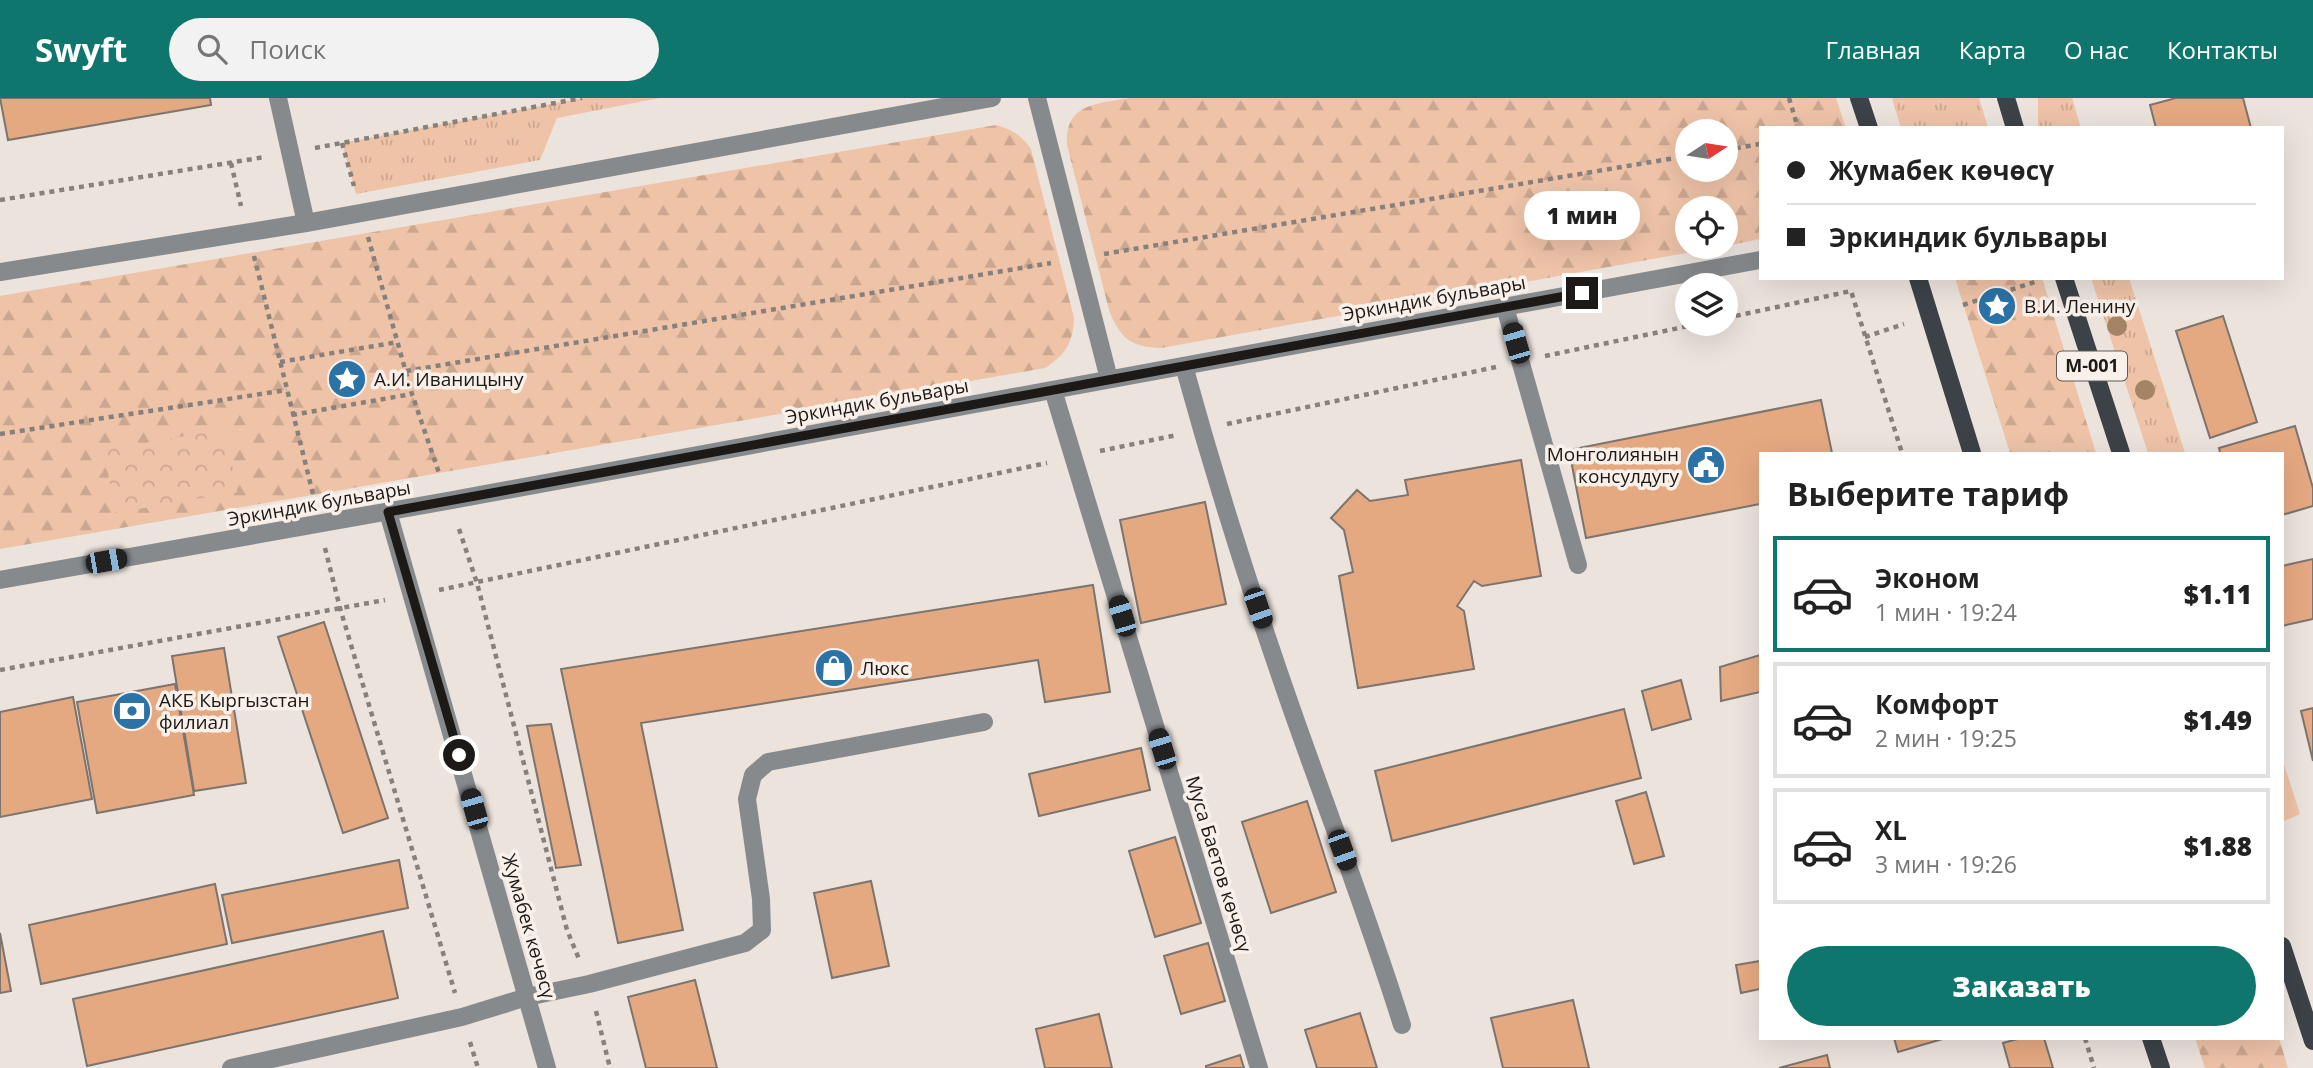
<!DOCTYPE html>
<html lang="ru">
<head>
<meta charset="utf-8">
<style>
  :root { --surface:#fff; --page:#f2f2f2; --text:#222; --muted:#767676; --line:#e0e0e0; --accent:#0f766e }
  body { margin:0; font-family:"Open Sans",sans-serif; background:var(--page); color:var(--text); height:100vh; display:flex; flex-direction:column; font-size:26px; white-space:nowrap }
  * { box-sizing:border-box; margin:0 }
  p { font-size:23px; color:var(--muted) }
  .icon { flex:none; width:38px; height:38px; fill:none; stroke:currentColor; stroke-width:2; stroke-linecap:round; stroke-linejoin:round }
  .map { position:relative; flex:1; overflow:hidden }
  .details { position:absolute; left:1759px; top:354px; width:525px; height:588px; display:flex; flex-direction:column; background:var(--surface); border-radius:0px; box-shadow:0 7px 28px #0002 }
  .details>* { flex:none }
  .banner { position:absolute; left:1759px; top:28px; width:525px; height:154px; border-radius:0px; box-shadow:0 7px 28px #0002; display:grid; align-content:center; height:154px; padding:0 28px; background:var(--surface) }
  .needle { width:46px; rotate:78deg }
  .fabs { position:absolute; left:1675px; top:21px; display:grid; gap:14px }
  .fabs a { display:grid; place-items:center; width:63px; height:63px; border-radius:50%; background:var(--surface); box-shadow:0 7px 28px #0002; font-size:35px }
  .end { position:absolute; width:32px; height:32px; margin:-16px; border:9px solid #1c1917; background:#fff; box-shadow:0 0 0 4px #fff }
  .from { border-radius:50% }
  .bubble { position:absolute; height:49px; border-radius:24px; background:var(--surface); box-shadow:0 7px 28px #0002; font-size:23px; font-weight:800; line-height:49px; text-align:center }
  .car { position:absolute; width:21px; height:42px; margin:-21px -10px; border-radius:9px; box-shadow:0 0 5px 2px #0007; background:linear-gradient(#222 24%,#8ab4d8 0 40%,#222 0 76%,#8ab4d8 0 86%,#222 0) }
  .banner b { display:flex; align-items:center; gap:24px; height:66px; font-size:26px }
  .banner b+b { border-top:2px solid var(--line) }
  .banner i { width:18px; height:18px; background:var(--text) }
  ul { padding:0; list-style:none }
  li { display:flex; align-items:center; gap:21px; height:116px; margin:0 14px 10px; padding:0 14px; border:4px solid var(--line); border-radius:0px }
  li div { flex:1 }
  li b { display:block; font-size:26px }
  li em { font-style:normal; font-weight:800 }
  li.active { border-color:var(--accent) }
  li>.icon { width:63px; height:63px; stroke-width:1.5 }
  h2 { padding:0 28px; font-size:32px; line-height:84px }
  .cta { display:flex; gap:14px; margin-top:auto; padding:14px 28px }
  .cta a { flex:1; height:80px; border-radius:42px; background:var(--accent); color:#fff; font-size:28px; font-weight:800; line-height:80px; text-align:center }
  header { display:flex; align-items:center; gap:42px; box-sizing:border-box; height:98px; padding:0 35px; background:var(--accent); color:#fff }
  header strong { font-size:33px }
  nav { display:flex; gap:38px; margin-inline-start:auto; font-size:24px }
  .search { width:490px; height:63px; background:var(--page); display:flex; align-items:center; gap:18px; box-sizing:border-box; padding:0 24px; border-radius:38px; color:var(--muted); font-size:26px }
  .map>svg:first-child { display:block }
  .grass { fill:url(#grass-tufts) }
  .forest { fill:url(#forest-firs); fill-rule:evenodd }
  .park { fill:url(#park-crowns) }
  .building { fill:#e5a981; stroke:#7c746f; stroke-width:2 }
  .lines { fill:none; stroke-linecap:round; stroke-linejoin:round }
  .path { stroke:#87807c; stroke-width:4.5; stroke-dasharray:5 5; stroke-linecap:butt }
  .minor { stroke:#878a8d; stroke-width:18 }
  .major { stroke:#3c4247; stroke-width:18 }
  .tree { fill:#a58365 }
  .route { stroke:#1c1917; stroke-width:9 }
  .labels { text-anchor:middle; stroke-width:7; stroke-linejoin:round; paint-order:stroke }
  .shield { fill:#f9f0ea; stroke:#5e5a56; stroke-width:2 }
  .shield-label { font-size:18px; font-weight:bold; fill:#1c1917 }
  .street-label { font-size:19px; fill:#1c1917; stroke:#f9f0ea }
  .poi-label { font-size:19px; fill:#1c1917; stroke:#f9f0ea; text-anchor:start }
</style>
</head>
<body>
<header>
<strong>Swyft</strong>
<div class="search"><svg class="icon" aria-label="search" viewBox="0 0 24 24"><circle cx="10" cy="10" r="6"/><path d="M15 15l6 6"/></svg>Поиск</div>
<nav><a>Главная</a><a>Карта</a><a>О нас</a><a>Контакты</a></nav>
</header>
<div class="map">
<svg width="2313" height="970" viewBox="0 0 2313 970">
  <defs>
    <pattern id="grass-tufts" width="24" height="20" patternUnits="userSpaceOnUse" patternTransform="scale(1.75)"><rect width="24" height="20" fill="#eec3a8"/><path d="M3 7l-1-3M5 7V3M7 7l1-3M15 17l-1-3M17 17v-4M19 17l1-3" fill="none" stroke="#cca790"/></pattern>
    <pattern id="forest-firs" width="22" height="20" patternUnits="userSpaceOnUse" patternTransform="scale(1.75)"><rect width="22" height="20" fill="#eec3a8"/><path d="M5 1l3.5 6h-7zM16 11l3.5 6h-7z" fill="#cca790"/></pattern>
    <pattern id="park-crowns" width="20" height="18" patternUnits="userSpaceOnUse" patternTransform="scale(1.75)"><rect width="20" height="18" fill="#eec3a8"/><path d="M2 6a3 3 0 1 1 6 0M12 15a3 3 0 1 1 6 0" fill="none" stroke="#cca790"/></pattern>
  </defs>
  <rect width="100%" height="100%" fill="#ece3dd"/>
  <g class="grass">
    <polygon points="582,0 660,0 557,20 540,62 356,96 342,45"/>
    <polygon points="1892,0 1979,0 1988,30 1901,30"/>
    <polygon points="2038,0 2072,0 2081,30 2038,30"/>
    <polygon points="2091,180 2129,180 2185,355 2148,355"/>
    <polygon points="2282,660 2300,716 2282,724"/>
  </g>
  <g class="forest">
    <path d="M1129 0H1836L1846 30H1760V141L1726 148V110H1687V149H1719L1161 250C1130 249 1120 240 1109 212L1067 47C1065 5 1097 6 1129 0ZM1687 33H1726V72H1687Z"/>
    <path d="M996 27C1013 32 1021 37 1031 51L1074 220C1073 244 1066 257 1045 270L0 451V198Z"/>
    <polygon points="1955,180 2042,180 2096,355 2010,355"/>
    <polygon points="2195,940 2279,940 2288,970 2205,970"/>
  </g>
  <polygon class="park" points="226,331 237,394 115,415 104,352"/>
  <g class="building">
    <polygon points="0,0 210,0 211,7 8,42"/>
    <polygon points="2176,0 2243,0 2251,30 2156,30 2150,7"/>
    <polygon points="2223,218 2257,324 2210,340 2176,233"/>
    <polygon points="1821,302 1832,355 1760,355 1760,406 1586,440 1569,352"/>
    <polygon points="2295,328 2313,390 2313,408 2282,417 2282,355 2220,355 2219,350"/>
    <polygon points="1521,362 1541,478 1482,488 1474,483 1457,508 1464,513 1474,571 1358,590 1339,478 1353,474 1344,432 1331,420 1357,392 1370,403 1408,397 1405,382"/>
    <polygon points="1205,404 1226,506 1141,525 1120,422"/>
    <polygon points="2313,461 2313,521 2282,528 2282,468"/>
    <polygon points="1093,487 1110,594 1045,604 1038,562 641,625 683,832 618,845 561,571"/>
    <polygon points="324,524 388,720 343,735 278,539"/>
    <polygon points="224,550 246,685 194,693 172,558"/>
    <polygon points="1760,557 1760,594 1721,603 1720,569"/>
    <polygon points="1681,582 1691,621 1652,632 1642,593"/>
    <polygon points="175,586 194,697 97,715 77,604"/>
    <polygon points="73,599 92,701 0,719 0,614"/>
    <polygon points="2313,610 2313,663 2301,613"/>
    <polygon points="1624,611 1641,680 1392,743 1375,673"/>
    <polygon points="551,626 581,767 556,770 527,628"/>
    <polygon points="1141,650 1150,692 1039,718 1029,676"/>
    <polygon points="1646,694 1664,758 1634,766 1616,703"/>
    <polygon points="1307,703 1336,794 1271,815 1242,724"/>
    <polygon points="1175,739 1201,825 1155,839 1129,753"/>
    <polygon points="399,762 408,810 232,845 222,797"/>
    <polygon points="871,783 889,868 832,880 814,795"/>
    <polygon points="215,786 227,846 41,886 29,827"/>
    <polygon points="383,833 398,900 87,968 73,901"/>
    <polygon points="0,835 11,893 0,895"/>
    <polygon points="1208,845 1225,903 1181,916 1164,858"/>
    <polygon points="1760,863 1760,891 1741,895 1736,867"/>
    <polygon points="695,882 717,970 646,970 628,899"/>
    <polygon points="1573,902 1589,970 1503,970 1491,920"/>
    <polygon points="1360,915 1377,970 1317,970 1305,932"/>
    <polygon points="1099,916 1112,970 1045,970 1036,931"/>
    <polygon points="1894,940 1946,940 1898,954"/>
    <polygon points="2021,940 2044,940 2053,970 2010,970 2003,945"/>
    <polygon points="1240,957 1244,970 1206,970 1206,968"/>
    <polygon points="1827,957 1830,970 1779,970"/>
  </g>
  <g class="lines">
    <g class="path">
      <polyline points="1789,0 1798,30"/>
      <polyline points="342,45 354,88"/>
      <polyline points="315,50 582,0"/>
      <polyline points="1726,52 1760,46"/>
      <polyline points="231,65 241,108"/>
      <polyline points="0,102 265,59"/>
      <polyline points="368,139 412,296 439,375"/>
      <polyline points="1104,156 1687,58"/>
      <polyline points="254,158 313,396"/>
      <polyline points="1963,207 2038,183"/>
      <polyline points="1726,220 1851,193 1902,355"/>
      <polyline points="1865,239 1904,226"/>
      <polyline points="1545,258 1698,226"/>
      <polyline points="280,264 398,244"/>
      <polyline points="406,273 1051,165"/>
      <polyline points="292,317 412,296"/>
      <polyline points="1227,326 1496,269"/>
      <polyline points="0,336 287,292"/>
      <polyline points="1100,353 1177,337"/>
      <polyline points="459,431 477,485 567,832 579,861"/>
      <polyline points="325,450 340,510 455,895"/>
      <polyline points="439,492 1047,365"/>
      <polyline points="0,572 385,502"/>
      <polyline points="596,913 610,970"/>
      <polyline points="2085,940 2094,970"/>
      <polyline points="470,944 478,970"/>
    </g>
    <g class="minor">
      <polyline points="278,0 306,125"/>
      <polyline points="1037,0 1109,281"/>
      <polyline points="0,174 306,125 992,0"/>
      <polyline points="1505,209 1578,467"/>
      <path d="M1184 268C1216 384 1252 498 1292 612 1329 717 1369 821 1402 927"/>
      <polyline points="1053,292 1259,970"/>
      <polyline points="388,414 547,970"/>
      <polyline points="0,482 447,403 1760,162"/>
      <polyline points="231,970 462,919 527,899 589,886 745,845 762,832 761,801 747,701 753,677 768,664 984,624"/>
    </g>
    <g class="major">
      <polyline points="1859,0 1869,30"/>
      <polyline points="2006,0 2015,30"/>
      <polyline points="1918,180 1972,355"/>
      <polyline points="2064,180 2121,355"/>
      <polyline points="2282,848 2313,943"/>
      <polyline points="2151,940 2161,970"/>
    </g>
  </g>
  <g class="tree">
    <circle cx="2117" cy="228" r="10"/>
    <circle cx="2145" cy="292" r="10"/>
  </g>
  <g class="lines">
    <polyline class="route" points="459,657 388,414 1582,195"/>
  </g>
  <defs>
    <g id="sight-disc" transform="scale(2.0125)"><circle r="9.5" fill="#2b72a6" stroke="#f9f0ea"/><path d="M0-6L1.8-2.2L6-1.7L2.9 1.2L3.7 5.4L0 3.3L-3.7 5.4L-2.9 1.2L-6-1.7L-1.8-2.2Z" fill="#fff"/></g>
    <g id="civic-disc" transform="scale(2.0125)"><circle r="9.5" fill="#2b72a6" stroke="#f9f0ea"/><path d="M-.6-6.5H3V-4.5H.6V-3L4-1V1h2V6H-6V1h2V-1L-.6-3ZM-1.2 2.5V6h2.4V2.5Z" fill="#fff"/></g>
    <g id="shop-disc" transform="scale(2.0125)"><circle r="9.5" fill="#2b72a6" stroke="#f9f0ea"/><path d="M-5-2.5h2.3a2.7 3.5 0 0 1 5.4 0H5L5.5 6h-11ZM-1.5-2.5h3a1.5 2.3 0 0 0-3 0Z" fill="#fff"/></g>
    <g id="bank-disc" transform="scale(2.0125)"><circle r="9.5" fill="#2b72a6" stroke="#f9f0ea"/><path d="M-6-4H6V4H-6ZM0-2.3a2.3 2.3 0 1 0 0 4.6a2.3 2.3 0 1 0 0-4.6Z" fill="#fff"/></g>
  </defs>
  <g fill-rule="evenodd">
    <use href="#sight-disc" x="1997" y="208"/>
    <use href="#sight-disc" x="347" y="281"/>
    <use href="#civic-disc" x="1706" y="367"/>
    <use href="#shop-disc" x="834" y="570"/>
    <use href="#bank-disc" x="132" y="613"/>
  </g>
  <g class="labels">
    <rect class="shield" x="2057" y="253.5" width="70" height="29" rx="5"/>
    <g class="shield-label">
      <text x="2092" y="274">М-001</text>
    </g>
    <g class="street-label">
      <text transform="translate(1434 200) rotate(-10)" y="7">Эркиндик бульвары</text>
      <text transform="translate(877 303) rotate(-10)" y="7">Эркиндик бульвары</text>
      <text transform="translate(319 405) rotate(-10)" y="7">Эркиндик бульвары</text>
      <text transform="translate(1219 766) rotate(73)" y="7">Муса Баетов көчөсү</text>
      <text transform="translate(529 828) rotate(74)" y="7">Жумабек көчөсү</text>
    </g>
    <g class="poi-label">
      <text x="2024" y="215">В.И. Ленину</text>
      <text x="374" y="288">А.И. Иваницыну</text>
      <text x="1679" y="363" text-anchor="end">Монголиянын<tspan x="1679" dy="22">консулдугу</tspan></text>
      <text x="861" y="577">Люкс</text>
      <text x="159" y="609">АКБ Кыргызстан<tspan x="159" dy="22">филиал</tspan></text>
    </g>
  </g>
</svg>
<div class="fabs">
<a><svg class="needle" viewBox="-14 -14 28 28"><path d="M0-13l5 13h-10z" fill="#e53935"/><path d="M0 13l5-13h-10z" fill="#767676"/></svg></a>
<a><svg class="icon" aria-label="locate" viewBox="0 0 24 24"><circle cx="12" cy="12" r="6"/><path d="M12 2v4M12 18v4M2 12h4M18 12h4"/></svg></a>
<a><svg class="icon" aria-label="layers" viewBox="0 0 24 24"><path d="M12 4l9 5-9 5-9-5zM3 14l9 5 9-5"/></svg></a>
</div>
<i class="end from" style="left:459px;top:657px"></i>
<i class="end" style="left:1582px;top:195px"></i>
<div class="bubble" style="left:1524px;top:93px;width:116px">1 мин</div>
<i class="car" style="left:1516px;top:245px;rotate:344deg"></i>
<i class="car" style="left:106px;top:463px;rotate:80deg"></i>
<i class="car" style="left:1258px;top:510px;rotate:161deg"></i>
<i class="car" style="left:1122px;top:518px;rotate:343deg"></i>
<i class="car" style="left:1162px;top:651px;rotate:343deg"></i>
<i class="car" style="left:474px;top:711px;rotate:344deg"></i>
<i class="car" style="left:1342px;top:752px;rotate:160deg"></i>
<div class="banner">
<b><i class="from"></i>Жумабек көчөсү</b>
<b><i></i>Эркиндик бульвары</b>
</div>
<section class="details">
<h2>Выберите тариф</h2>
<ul>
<li class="active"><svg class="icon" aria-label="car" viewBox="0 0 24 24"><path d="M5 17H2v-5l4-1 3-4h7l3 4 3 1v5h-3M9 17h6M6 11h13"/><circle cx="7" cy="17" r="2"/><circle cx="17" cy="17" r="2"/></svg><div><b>Эконом</b><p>1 мин · 19:24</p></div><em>$1.11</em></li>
<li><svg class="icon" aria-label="car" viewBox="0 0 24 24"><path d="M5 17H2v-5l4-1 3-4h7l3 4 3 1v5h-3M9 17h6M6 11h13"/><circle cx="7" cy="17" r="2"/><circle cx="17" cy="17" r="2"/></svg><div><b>Комфорт</b><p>2 мин · 19:25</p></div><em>$1.49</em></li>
<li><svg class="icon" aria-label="car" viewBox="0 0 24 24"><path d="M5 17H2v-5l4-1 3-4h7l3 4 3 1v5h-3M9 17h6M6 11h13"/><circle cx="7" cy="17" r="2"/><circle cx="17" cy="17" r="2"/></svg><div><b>XL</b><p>3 мин · 19:26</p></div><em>$1.88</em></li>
</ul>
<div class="cta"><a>Заказать</a></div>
</section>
</div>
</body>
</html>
